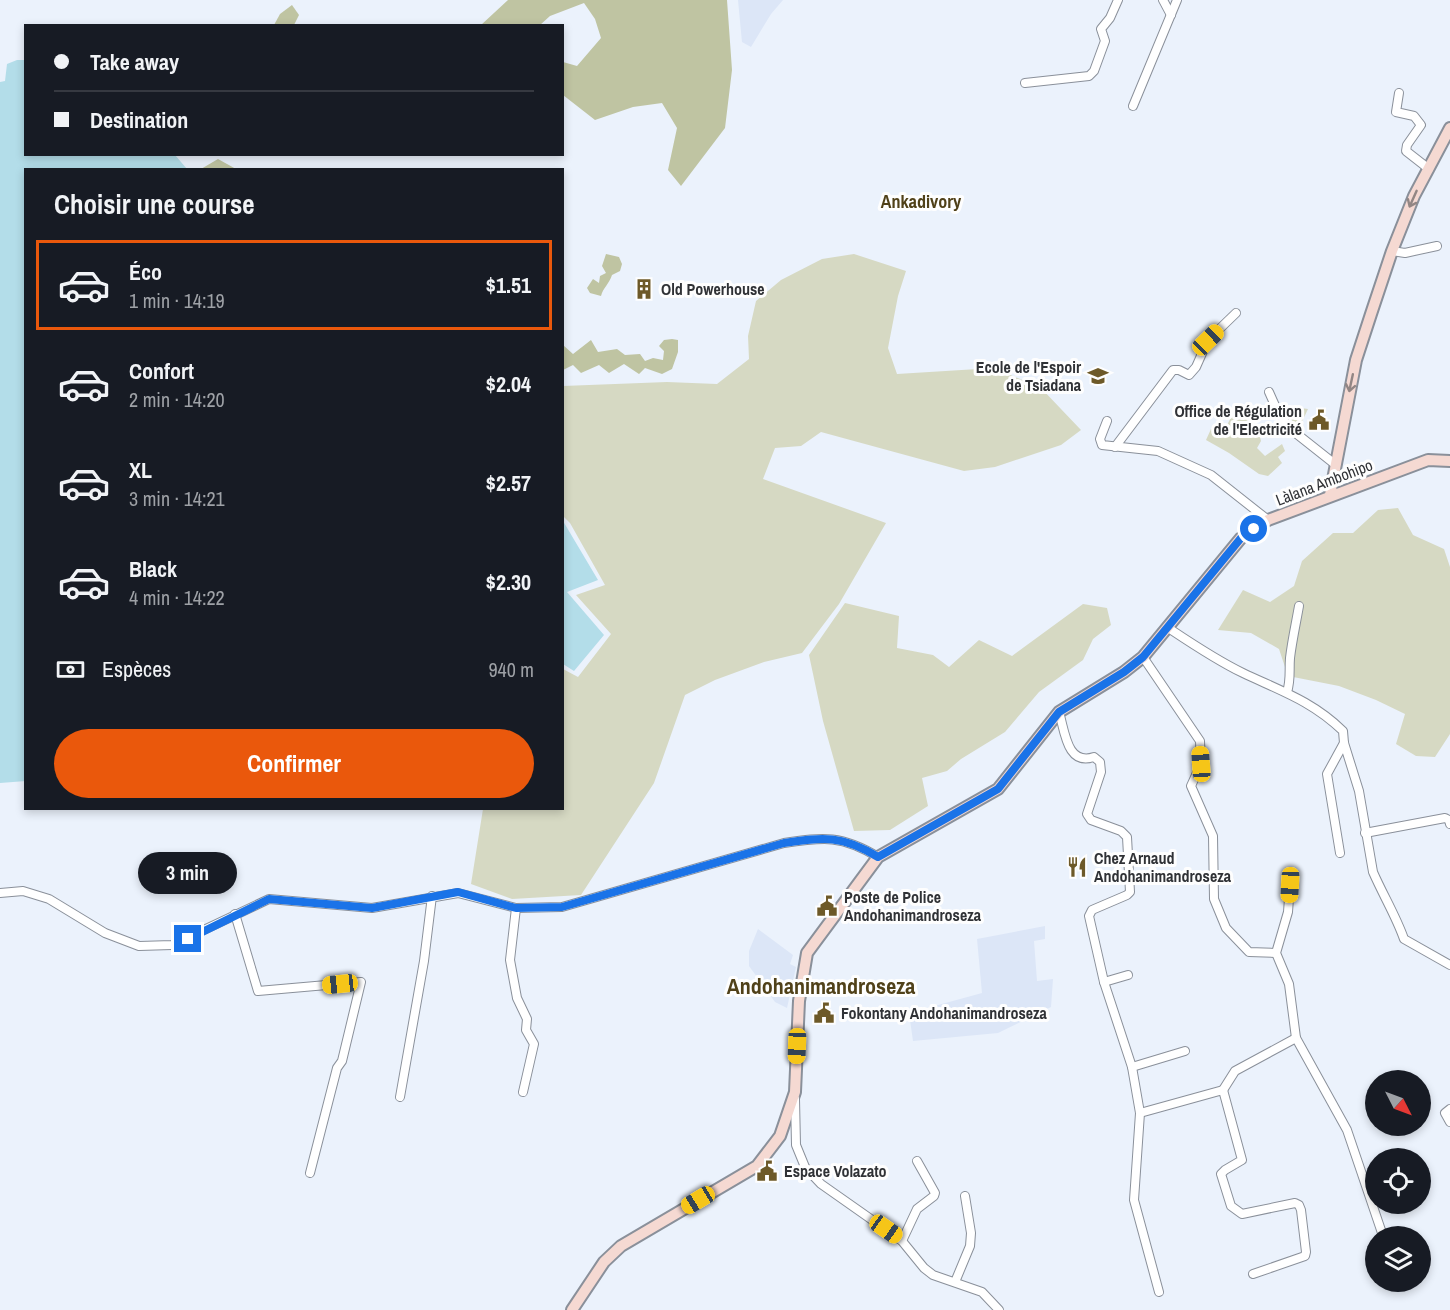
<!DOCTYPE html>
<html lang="fr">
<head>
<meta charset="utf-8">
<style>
  :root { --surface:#171b24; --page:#20242c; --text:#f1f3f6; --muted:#9ea1a6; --line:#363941; --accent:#ea580c }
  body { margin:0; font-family:"Archivo Narrow",sans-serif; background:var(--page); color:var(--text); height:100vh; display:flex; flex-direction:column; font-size:22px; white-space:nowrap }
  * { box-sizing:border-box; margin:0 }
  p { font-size:20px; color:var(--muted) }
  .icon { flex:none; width:33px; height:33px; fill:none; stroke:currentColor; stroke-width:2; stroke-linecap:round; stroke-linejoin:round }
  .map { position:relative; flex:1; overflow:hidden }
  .side { position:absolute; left:24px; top:168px; width:540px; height:642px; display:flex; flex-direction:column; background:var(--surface); border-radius:0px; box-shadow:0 3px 9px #0003 }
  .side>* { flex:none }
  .top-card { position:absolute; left:24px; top:24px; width:540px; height:132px; border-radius:0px; box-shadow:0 3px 9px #0003; display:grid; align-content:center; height:132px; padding:0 30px; background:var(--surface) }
  .needle { width:39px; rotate:132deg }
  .tools { position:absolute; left:1365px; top:1070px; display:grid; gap:12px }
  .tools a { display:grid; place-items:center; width:66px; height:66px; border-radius:50%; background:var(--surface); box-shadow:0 3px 9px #0003; font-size:30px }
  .end { position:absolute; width:27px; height:27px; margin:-14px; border:8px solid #1a73e8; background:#fff; box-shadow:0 0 0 3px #fff }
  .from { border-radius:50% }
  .bubble { position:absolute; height:42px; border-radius:21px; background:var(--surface); box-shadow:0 3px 9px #0003; font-size:20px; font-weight:800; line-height:42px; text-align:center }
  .car { position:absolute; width:18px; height:36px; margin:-18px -9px; border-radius:8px; box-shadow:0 0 4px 2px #0007; background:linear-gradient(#f5c518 24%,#345 0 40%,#f5c518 0 76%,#345 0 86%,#f5c518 0) }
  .top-card b { display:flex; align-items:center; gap:21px; height:57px; font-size:22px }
  .top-card b+b { border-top:2px solid var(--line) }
  .top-card i { width:15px; height:15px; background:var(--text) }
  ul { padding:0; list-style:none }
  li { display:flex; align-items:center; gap:18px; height:90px; margin:0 12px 9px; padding:0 18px; border:3px solid transparent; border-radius:0px }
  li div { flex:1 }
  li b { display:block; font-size:22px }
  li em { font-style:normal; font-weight:800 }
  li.current { border-color:var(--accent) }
  li>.icon { width:54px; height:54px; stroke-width:1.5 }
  h2 { padding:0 30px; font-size:27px; line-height:72px }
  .pay { display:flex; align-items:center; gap:15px; height:66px; padding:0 30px; font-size:22px }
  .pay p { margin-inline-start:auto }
  .button { display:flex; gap:12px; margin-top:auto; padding:12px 30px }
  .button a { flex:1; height:69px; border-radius:36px; background:var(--accent); color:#fff; font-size:24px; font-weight:800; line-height:69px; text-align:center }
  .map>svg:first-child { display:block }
  .built { fill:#dce6f7 }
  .green { fill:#d6d9c3 }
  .forest { fill:#bfc4a2 }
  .water { fill:#b3dde9 }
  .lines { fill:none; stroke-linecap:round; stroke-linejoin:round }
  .street-casing { stroke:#8a909a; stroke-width:10 }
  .secondary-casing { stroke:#8a909a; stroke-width:14 }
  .street { stroke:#fff; stroke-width:8 }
  .secondary { stroke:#f5d9d2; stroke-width:10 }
  .oneway { stroke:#928684 }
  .route { stroke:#1a73e8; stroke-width:8 }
  .labels { text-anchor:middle; stroke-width:6; stroke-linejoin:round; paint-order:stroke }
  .poi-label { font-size:16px; font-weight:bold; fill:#303236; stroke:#fefefe; text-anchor:start }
  .street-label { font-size:16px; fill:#303236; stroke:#fefefe }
  .neighbourhood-label { font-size:18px; font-weight:bold; fill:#504119; stroke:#fefefe }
  .district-label { font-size:22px; font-weight:bold; fill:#504119; stroke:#fefefe }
</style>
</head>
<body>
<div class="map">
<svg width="1450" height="1310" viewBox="0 0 1450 1310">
  <rect width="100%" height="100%" fill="#ebf2fc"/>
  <g class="built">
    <polygon points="738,0 783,0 771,14 751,47 742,42"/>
    <polygon points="1045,926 1045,939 1034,941 1037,981 1053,979 1051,1007 998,1033 913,1041 909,1013 982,993 977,939"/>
    <polygon points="758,929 793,955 790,964 796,967 787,1008 775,1002 749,966 749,951"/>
  </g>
  <g class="green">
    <polygon points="854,254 906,271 898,296 888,348 897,374 994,368 1041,388 1081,430 1061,445 995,467 964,471 821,432 801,446 775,448 763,479 886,523 839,604 802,653 764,662 715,680 685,695 654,783 581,895 512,899 471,884 483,809 562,808 563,669 578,677 611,634 576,595 605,585 570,523 563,516 563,386 667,382 717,384 749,359 748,336 756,301 781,280 822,259"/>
    <polygon points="1238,404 1260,437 1261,441 1257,448 1265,456 1282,444 1285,451 1278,457 1282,463 1268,476 1259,474 1229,453 1206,440 1211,429 1220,432 1226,427"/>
    <polygon points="1287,406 1308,409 1299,428 1289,417"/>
    <polygon points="1398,508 1413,535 1444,549 1450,567 1450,734 1435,757 1416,756 1396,744 1405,714 1376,700 1339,686 1288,676 1279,649 1251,633 1218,630 1243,590 1270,602 1294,586 1302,561 1333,533 1353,533 1378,510"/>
    <polygon points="845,603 899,616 897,648 933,655 949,667 979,640 1012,656 1083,604 1107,608 1111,625 1093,639 1083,660 1039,692 1005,732 961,759 947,771 922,778 928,806 890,830 854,831 823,721 809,655"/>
  </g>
  <g class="forest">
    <polygon points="508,0 727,0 732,70 725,128 681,186 668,170 677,128 662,103 633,107 595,120 563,95 563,62 577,66 601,38 595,19 584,3 550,16 540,25 481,25"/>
    <polygon points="292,5 299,15 294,25 274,25 280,14"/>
    <polygon points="218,159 236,169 201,169"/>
    <path d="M606 254 619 257 622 264 620 271 612 275C609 284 603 288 601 296L590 293 587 288 593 279 599 283 600 276 606 273 602 266Z"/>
    <polygon points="672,339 678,340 678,352 672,369 662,374 645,368 639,374 624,364 609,373 599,365 581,373 573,365 563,370 563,345 573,354 591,340 598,352 617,349 625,355 640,354 645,361 653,358 663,360 664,351 659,346 664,340"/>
  </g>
  <g class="water">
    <polygon points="17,60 25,60 26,154 175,155 187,169 26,170 26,781 0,783 0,82 5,81 7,64"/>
    <polygon points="563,521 598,580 567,592 604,635 574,671 563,664"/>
  </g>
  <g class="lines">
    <g class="street-casing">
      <g id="street">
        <polyline points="1163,0 1171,15"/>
        <polyline points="1025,83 1089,76 1094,71 1105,41 1101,29 1110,18 1118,0"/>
        <polyline points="1399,93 1396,112 1414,116 1421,125 1407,145 1406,151 1429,169"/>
        <polyline points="1133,106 1177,0"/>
        <polyline points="1392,251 1405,253 1437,246"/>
        <polyline points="1269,392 1277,410 1288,427 1336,465"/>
        <polyline points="1107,421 1100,439 1102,445 1158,451 1211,475 1268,520"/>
        <polyline points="1115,447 1173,370 1179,370 1189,375 1196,367 1208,340 1236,313"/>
        <path d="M1167 627C1191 643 1216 660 1243 673 1281 691 1312 701 1343 731L1344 743 1359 791 1373 872C1383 895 1396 916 1404 939L1450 965"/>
        <polyline points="1143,657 1200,741 1201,764 1191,786 1213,836 1214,899 1226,928 1249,952 1276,953"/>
        <path d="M1287 692C1291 680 1289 670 1290 658 1292 641 1296 623 1299 606"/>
        <path d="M1059 712C1065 732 1067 766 1094 757L1100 762 1101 772 1087 814 1091 820 1121 831 1127 837 1130 892 1127 895 1092 910 1089 916 1104 982 1132 1067 1140 1113 1134 1200 1159 1292"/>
        <polyline points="1365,833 1445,818 1449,820 1450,824"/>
        <polyline points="1340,853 1327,774 1344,743"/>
        <polyline points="1290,885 1288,912 1276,953 1289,984 1296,1038 1347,1130 1383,1236"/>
        <path d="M0 893 23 891 49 899 105 933 139 946 172 945 269 899 372 908 458 893 516 908 562 907 784 843C824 837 842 835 878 857"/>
        <polyline points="516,908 510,960 517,998 527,1019 526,1030 534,1044 523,1092"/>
        <polyline points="235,914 258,991 361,982 342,1061 337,1068 310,1173"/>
        <polyline points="1104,982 1128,975"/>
        <polyline points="1132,1067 1185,1051"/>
        <polyline points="1223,1090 1235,1071 1296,1038"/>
        <polyline points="400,1097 424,961 432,896"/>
        <polyline points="795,1099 796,1145 805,1167 821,1184 902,1241 924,1268 933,1275 982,1292 999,1310"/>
        <polyline points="1450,1109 1445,1113 1450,1122"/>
        <polyline points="1140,1113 1223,1090 1242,1160 1225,1170 1221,1174 1231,1206 1242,1214 1295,1203 1299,1205 1301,1210 1306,1252 1305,1256 1253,1274"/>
        <polyline points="902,1241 917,1209 934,1196 935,1193 917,1161"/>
        <polyline points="955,1282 970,1246 971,1233 965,1196"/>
      </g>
    </g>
    <g class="secondary-casing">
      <g id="secondary">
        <polyline points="1330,495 1356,360 1371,314 1392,251 1414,196 1450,128"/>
        <polyline points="572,1310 604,1262 621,1246 757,1166 780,1136 795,1092 799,1001 807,953 878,857 998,789 1059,712 1124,672 1143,657 1241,538 1268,520 1428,460 1450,461"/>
      </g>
    </g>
    <use href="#street" class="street"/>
    <use href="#secondary" class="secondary"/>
  </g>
  <defs><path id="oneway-shaft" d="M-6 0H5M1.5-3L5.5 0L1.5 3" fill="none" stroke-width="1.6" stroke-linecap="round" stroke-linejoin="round" transform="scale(1.5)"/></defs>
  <g class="oneway">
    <use href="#oneway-shaft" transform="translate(1413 199) rotate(114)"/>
    <use href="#oneway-shaft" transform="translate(1351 383) rotate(102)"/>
  </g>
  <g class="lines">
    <path class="route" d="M188 939 269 899 372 908 458 892 516 908 562 907 784 843C824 837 842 835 878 857L998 789 1059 712 1124 672 1143 657 1241 538 1254 529"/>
  </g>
  <defs>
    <g id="building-bare" transform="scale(1.62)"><path d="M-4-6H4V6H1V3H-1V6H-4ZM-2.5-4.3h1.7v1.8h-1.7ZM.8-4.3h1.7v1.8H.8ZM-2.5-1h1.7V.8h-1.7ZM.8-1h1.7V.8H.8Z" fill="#6d5928" stroke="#fefefe" stroke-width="2.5" paint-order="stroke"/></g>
    <g id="school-bare" transform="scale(1.62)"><path d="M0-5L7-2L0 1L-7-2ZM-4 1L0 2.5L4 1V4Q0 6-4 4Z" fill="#6d5928" stroke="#fefefe" stroke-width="2.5" paint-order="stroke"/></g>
    <g id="civic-bare" transform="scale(1.62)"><path d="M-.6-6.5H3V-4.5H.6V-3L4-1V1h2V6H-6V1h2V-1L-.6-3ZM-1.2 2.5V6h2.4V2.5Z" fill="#6d5928" stroke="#fefefe" stroke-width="2.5" paint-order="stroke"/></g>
    <g id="restaurant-bare" transform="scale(1.62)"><path d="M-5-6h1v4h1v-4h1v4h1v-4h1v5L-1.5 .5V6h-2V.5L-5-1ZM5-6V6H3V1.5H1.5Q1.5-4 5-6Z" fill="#6d5928" stroke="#fefefe" stroke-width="2.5" paint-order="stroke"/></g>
  </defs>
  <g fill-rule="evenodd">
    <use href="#building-bare" x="644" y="289"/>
    <use href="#school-bare" x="1098" y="376"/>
    <use href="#civic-bare" x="1319" y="420"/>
    <use href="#restaurant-bare" x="1077" y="867"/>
    <use href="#civic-bare" x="827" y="906"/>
    <use href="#civic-bare" x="824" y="1013"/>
    <use href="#civic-bare" x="767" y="1171"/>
  </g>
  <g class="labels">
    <g class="poi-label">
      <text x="661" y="295">Old Powerhouse</text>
      <text x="1081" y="373" text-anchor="end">Ecole de l'Espoir<tspan x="1081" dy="18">de Tsiadana</tspan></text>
      <text x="1302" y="417" text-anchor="end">Office de Régulation<tspan x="1302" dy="18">de l'Electricité</tspan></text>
      <text x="1094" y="864">Chez Arnaud<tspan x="1094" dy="18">Andohanimandroseza</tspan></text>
      <text x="844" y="903">Poste de Police<tspan x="844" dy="18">Andohanimandroseza</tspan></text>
      <text x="841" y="1019">Fokontany Andohanimandroseza</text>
      <text x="784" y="1177">Espace Volazato</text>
    </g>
    <g class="street-label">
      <text transform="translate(1324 482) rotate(-21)" y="6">Làlana Ambohipo</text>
    </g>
    <g class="neighbourhood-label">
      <text x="921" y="208">Ankadivory</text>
    </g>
    <g class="district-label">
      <text x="821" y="994">Andohanimandroseza</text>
    </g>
  </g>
</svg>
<div class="tools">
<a><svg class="needle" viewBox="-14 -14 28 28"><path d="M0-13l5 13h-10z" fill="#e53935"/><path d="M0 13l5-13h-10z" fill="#9ea1a6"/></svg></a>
<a><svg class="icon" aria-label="locate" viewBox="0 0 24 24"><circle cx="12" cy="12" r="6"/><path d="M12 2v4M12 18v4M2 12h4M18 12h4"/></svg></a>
<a><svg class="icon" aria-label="layers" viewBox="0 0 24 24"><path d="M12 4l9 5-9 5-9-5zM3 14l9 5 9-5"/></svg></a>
</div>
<i class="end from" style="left:1254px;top:529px"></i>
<i class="end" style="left:188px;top:939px"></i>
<div class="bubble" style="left:138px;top:852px;width:99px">3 min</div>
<i class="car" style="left:1208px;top:340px;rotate:46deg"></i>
<i class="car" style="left:1201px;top:764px;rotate:356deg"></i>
<i class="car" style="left:1290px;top:885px;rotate:183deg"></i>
<i class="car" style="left:340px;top:984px;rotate:264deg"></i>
<i class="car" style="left:797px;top:1046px;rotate:182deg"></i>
<i class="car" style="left:698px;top:1200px;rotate:239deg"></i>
<i class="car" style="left:886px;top:1229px;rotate:125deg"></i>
<div class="top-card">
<b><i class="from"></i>Take away</b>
<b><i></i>Destination</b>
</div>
<section class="side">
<h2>Choisir une course</h2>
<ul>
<li class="current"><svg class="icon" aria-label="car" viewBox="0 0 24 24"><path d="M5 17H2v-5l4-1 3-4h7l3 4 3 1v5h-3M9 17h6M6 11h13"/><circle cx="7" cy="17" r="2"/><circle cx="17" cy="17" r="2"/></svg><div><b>Éco</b><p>1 min · 14:19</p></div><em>$1.51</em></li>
<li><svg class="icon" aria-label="car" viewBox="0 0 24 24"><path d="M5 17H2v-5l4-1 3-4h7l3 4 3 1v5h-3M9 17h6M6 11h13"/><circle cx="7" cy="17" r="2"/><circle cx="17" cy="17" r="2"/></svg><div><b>Confort</b><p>2 min · 14:20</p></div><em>$2.04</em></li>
<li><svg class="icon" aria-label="car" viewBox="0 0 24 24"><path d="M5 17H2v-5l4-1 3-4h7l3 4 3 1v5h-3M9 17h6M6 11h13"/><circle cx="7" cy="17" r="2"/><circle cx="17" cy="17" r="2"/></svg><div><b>XL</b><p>3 min · 14:21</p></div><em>$2.57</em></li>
<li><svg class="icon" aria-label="car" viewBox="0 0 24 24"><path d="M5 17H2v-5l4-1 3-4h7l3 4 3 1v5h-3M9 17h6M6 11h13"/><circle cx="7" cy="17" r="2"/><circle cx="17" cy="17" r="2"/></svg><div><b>Black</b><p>4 min · 14:22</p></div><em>$2.30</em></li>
</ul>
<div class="pay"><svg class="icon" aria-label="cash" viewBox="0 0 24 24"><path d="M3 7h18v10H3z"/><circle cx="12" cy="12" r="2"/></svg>Espèces<p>940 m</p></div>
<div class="button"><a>Confirmer</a></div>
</section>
</div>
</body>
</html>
